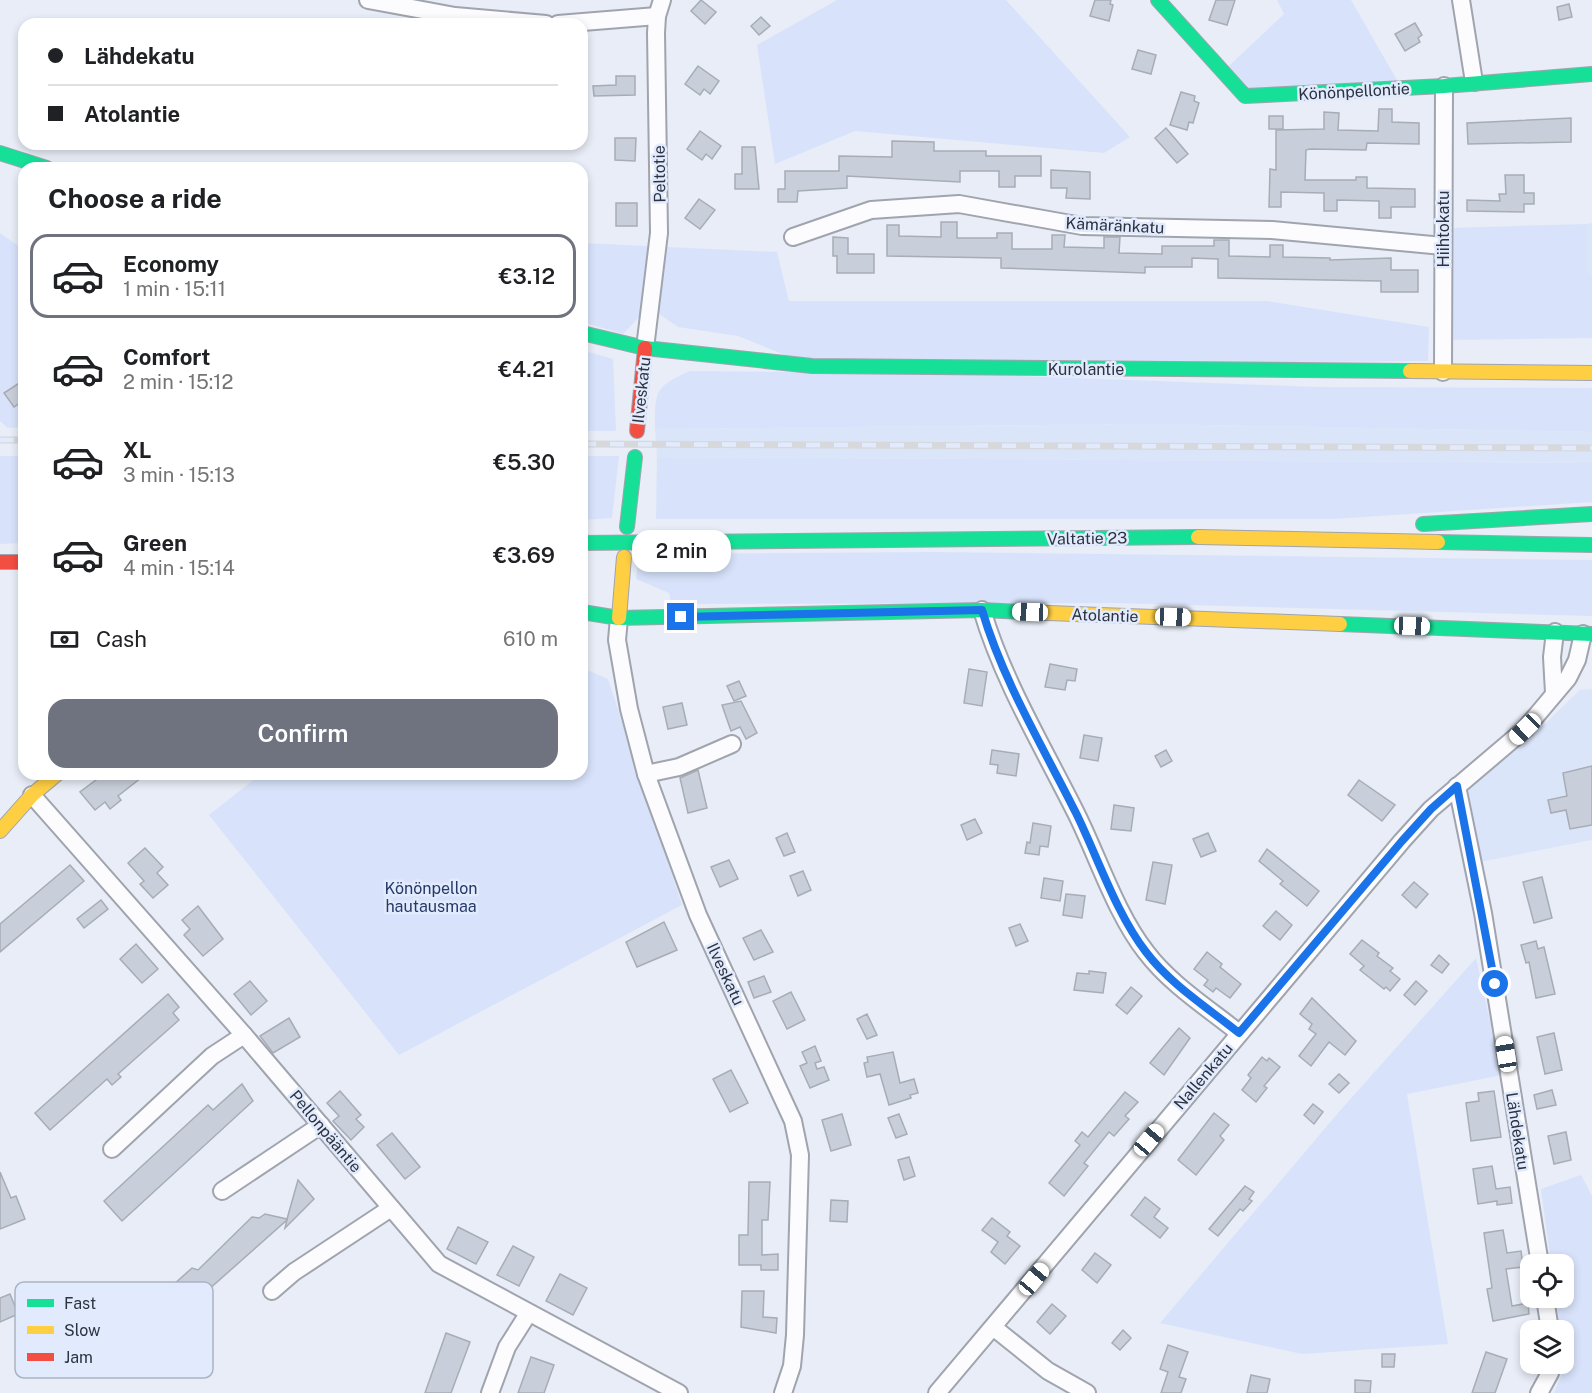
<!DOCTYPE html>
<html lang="en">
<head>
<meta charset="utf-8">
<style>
  :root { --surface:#fff; --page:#f6f6f6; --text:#202124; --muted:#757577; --line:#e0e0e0; --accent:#6e737f }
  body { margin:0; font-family:"Public Sans",sans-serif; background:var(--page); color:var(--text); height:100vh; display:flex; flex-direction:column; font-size:22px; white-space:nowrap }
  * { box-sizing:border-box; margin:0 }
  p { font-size:20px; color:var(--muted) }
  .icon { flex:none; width:33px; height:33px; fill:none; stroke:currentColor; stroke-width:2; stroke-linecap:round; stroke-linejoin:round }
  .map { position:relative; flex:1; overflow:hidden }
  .sheet { position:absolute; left:18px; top:162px; width:570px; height:618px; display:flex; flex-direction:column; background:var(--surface); border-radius:18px; box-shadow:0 3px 9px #0003 }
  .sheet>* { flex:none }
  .guide { position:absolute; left:18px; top:18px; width:570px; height:132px; border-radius:18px; box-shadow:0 3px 9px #0003; display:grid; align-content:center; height:132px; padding:0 30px; background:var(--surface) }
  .tools { position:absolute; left:1520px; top:1254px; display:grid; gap:12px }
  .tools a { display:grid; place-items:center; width:54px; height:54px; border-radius:12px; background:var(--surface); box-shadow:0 3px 9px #0003; font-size:30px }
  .end { position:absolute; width:27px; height:27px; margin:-14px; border:8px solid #1a73e8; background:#fff; box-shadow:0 0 0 3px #fff }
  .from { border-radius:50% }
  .bubble { position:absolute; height:42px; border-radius:18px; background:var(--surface); box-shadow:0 3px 9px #0003; font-size:20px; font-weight:600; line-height:42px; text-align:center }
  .car { position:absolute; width:18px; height:36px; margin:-18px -9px; border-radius:8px; box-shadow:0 0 4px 2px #0007; background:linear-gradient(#fff 24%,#345 0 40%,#fff 0 76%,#345 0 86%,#fff 0) }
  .guide b { display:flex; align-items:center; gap:21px; height:57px; font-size:22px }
  .guide b+b { border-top:2px solid var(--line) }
  .guide i { width:15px; height:15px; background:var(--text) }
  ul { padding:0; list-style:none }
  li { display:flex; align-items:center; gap:18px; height:84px; margin:0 12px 9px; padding:0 18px; border:3px solid transparent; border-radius:18px }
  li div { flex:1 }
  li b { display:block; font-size:22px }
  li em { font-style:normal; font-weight:600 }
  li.selected { border-color:var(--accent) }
  li>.icon { width:54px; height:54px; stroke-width:1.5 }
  h2 { padding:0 30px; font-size:27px; line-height:72px }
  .pay { display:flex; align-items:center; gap:15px; height:66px; padding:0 30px; font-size:22px }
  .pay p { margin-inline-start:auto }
  .cta { display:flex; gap:12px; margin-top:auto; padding:12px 30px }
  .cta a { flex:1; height:69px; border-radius:18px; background:var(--accent); color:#fff; font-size:24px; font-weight:600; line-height:69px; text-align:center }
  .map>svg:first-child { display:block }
  .built { fill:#dbe5fa }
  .green { fill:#d8e3fb }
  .building { fill:#c9cfda; stroke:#a7acb5; stroke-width:1.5 }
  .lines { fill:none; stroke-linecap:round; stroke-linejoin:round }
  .street-casing { stroke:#a0a4ae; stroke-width:20 }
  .fast-casing { stroke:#a0a4ae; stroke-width:16 }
  .slow-casing { stroke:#a0a4ae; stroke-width:16 }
  .jam-casing { stroke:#a0a4ae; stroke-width:16 }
  .street { stroke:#fcfcfe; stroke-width:16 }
  .fast { stroke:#16e098; stroke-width:14 }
  .slow { stroke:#ffcf43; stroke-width:14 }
  .jam { stroke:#f24e42; stroke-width:14 }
  .rail-casing { stroke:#d6d8db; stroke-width:7 }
  .rail { stroke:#e2ebfd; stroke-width:4.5; stroke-dasharray:14; stroke-linecap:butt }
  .route { stroke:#1a73e8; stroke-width:8 }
  .labels { text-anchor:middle; stroke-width:5; stroke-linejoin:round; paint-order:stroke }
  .street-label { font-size:16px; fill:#2c323e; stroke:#e2ebfd }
  .park-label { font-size:16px; fill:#263969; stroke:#e2ebfd }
  .key { fill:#e2ebfd; stroke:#abb4c4; stroke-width:1.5 }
  .key-label { font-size:16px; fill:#2c323e }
</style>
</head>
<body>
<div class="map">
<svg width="1592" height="1393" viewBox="0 0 1592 1393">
  <rect width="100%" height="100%" fill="#e8edf7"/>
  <g class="built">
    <polygon points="1592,223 1592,275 1586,268 1586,224"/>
    <polygon points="1148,424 1592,432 1592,463 657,457 655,429"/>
    <polygon points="1592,689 1592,840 1480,862 1468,788 1526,742 1580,690"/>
  </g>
  <g class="green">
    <polygon points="837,0 1006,0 1130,137 1104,153 855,131 775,164 757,45"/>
    <polygon points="1277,0 1351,0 1398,82 1249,88 1229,66 1284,14"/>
    <polygon points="1586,224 1586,268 1592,275 1592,338 1448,340 1452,228"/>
    <polygon points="0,233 24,250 24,427 8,428 0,421"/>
    <polygon points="582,243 777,252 789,301 1267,301 1429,327 1428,361 812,366 738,336 678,327 649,307 623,334 582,322"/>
    <polygon points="582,350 613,359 616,431 582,431"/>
    <path d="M690 371 972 374 1317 387 1592 388V432L1148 424 655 429C655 391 654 387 690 371Z"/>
    <polygon points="0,456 24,456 24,543 0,544"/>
    <polygon points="582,456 619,456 612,518 582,520"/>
    <polygon points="657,457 1592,463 1592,502 1333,519 656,519"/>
    <polygon points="933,552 1592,560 1592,616 1116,603 671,604 669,593 636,579 639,554"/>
    <polygon points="582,668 608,679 682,905 399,1055 209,815 261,774 582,774"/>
    <polygon points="1476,958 1502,1075 1407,1094 1448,1344 1302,1354 1160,1323 1338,1113"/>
    <polygon points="1581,1175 1592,1196 1592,1393 1554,1393 1565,1367 1563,1330 1560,1330 1556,1298 1563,1298 1563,1264 1551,1264 1541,1189"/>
  </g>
  <g class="building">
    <polygon points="701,0 716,12 705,24 691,11"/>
    <polygon points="1095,0 1111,0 1110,4 1113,5 1109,21 1090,16"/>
    <polygon points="1216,0 1235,0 1227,25 1209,20"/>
    <polygon points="1569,4 1572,17 1559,20 1557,7"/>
    <polygon points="761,17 770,26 759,35 751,26"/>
    <polygon points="1415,23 1422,35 1418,38 1420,42 1405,51 1395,34"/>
    <polygon points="1138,50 1156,55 1151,74 1132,69"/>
    <polygon points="698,66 719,81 710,94 704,89 700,95 685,84"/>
    <polygon points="616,76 635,76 635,95 594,96 593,86 616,85"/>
    <polygon points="1181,92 1195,96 1194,101 1199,103 1193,123 1189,122 1187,130 1170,125"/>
    <polygon points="1379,109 1392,109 1392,122 1419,123 1419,144 1367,143 1366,150 1310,149 1306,150 1305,180 1356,180 1356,177 1367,177 1367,188 1415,189 1415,207 1391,207 1391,218 1379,218 1379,201 1337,200 1337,211 1324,211 1324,193 1281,192 1281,207 1269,207 1270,169 1276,170 1276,130 1324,129 1324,112 1339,113 1338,130 1378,131"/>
    <rect x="1269" y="116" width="14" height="13"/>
    <polygon points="1571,118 1571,142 1468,144 1467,123"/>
    <polygon points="1166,128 1188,154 1177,163 1155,138"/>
    <polygon points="700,131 721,146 712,159 706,154 702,160 687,149"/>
    <polygon points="615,138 636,138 635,161 615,160"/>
    <polygon points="892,141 934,142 934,151 986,151 986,156 1041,156 1041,176 1015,176 1015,187 999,187 999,171 960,171 960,182 847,176 847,188 798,191 797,202 778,202 778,189 785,189 785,171 839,171 839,156 892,157"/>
    <polygon points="742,147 755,147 759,189 735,189 735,174 742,174"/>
    <polygon points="1051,170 1090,172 1090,199 1066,198 1067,188 1051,188"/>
    <polygon points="1505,175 1524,175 1524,193 1534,193 1534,204 1524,204 1524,212 1467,211 1467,200 1500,201 1499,194 1506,194"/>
    <polygon points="699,199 715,210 700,229 685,218"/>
    <rect x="616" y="203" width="21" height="23"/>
    <polygon points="941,222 957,222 957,238 997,238 997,233 1012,233 1012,249 1052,249 1052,235 1065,235 1064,247 1104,248 1104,237 1120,237 1119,253 1162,254 1162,246 1214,246 1214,240 1229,240 1229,256 1270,257 1270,245 1283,245 1283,257 1330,258 1330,260 1391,258 1391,270 1418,270 1418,292 1381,292 1381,281 1218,278 1218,259 1192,258 1192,267 1145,267 1145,273 1001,268 1001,258 887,256 887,225 899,225 899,236 941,237"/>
    <polygon points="833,237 848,238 848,254 874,254 874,273 837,273 837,256 833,256"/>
    <polygon points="24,380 24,400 14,407 4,393"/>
    <polygon points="1050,664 1077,669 1075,681 1067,680 1065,690 1045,687"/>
    <polygon points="969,669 987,672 982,706 964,703"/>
    <polygon points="739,681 746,696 734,701 727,686"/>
    <polygon points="741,701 757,733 746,739 740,727 731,731 722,705"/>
    <polygon points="682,703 687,725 668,729 663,707"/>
    <polygon points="1084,735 1102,738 1098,761 1080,758"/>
    <polygon points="992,750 1019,754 1016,776 997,773 998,765 990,764"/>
    <polygon points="1166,750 1172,761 1161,767 1155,756"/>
    <polygon points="1592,766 1592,825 1570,829 1566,810 1551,813 1548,800 1567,796 1563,773"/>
    <polygon points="698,770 707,808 688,813 680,778"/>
    <polygon points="104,774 108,779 115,774 146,774 118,796 121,800 110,809 105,802 95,810 80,792"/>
    <polygon points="1359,780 1395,805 1382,821 1348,795"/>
    <polygon points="1114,805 1134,808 1131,831 1111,829"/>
    <polygon points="975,819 982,833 967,840 961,825"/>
    <polygon points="1033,823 1051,826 1048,847 1040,846 1039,855 1025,853 1027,842 1030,843"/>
    <polygon points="787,833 795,852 784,856 776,838"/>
    <polygon points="1208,833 1216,851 1201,857 1193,839"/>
    <polygon points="145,848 163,867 157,873 168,885 153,898 140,884 144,881 128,863"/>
    <polygon points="1267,849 1319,891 1307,906 1280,884 1283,881 1259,861"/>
    <polygon points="729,860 738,879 720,887 711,867"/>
    <polygon points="1153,862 1172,865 1165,904 1146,900"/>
    <polygon points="70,865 84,881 0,952 0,924"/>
    <polygon points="803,871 811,890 798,896 790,876"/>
    <polygon points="1542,877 1552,918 1534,923 1523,882"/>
    <polygon points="1044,878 1063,881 1060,901 1041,898"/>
    <polygon points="1414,882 1428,894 1416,908 1402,895"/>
    <polygon points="1066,894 1085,896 1082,918 1063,915"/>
    <polygon points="101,900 108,909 84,928 77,919"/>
    <polygon points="198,906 223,939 203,956 184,935 190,929 182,920"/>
    <polygon points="1276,911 1292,925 1280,940 1263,926"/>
    <polygon points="664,922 677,950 637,967 626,942"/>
    <polygon points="1020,924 1028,941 1016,946 1009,928"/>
    <polygon points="761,930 773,952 754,960 743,938"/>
    <polygon points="1362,940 1379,953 1377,956 1393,968 1390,971 1400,979 1390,991 1386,987 1384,989 1360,970 1364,966 1350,954"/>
    <polygon points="1536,941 1538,949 1544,947 1555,994 1536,998 1529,962 1526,963 1521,945"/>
    <polygon points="136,944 158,969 142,983 120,959"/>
    <polygon points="1207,952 1222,964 1220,967 1241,984 1230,998 1216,988 1213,992 1204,985 1208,980 1194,969"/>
    <polygon points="1439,955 1449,964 1442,973 1431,965"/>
    <polygon points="1089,971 1106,973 1103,993 1074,990 1077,973 1089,974"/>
    <polygon points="764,976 771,992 754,998 748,982"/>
    <polygon points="250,981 267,1001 251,1015 234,994"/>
    <polygon points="1416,981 1427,991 1415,1005 1404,995"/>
    <polygon points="1131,987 1142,996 1127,1014 1116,1005"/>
    <polygon points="791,992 805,1020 787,1029 773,1001"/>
    <polygon points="168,994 179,1007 173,1013 179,1020 118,1074 121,1077 112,1085 107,1079 50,1130 35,1113"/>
    <polygon points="1312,998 1356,1041 1345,1055 1329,1042 1311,1066 1299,1056 1316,1034 1309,1029 1312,1024 1300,1014"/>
    <polygon points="867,1014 877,1035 867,1039 857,1019"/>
    <polygon points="289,1018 300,1037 273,1053 260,1036"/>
    <polygon points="1179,1028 1190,1038 1164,1075 1150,1063"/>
    <polygon points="1554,1033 1562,1070 1545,1074 1537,1037"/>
    <polygon points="815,1046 821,1061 815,1063 817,1069 824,1067 829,1080 810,1088 800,1066 807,1063 802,1052"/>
    <polygon points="893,1052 900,1083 914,1079 918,1093 910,1095 911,1098 889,1105 880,1074 867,1077 864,1063 868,1062 867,1057"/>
    <polygon points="1262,1057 1267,1061 1269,1058 1280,1067 1264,1086 1267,1088 1256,1102 1242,1090 1251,1078 1248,1075"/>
    <polygon points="731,1070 748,1103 730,1112 713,1079"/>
    <polygon points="1339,1074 1349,1083 1339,1093 1329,1084"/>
    <polygon points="242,1084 253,1101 122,1221 104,1201 208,1105 213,1110"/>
    <polygon points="1552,1090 1556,1105 1537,1109 1534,1095"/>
    <polygon points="340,1091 361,1115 356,1119 364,1127 351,1140 333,1121 339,1116 327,1103"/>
    <polygon points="1494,1091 1501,1137 1471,1141 1466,1103 1479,1101 1478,1093"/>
    <polygon points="1125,1092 1138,1102 1125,1116 1129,1119 1114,1136 1109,1132 1084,1163 1088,1166 1064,1196 1049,1183 1080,1145 1075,1141 1082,1132 1088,1137"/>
    <polygon points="1313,1104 1323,1112 1314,1124 1304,1115"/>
    <polygon points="1214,1113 1229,1125 1220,1136 1224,1140 1196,1175 1178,1160"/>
    <polygon points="842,1114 851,1145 831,1151 822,1120"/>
    <polygon points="899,1114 907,1134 896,1138 888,1118"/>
    <polygon points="1566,1132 1571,1160 1554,1164 1548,1136"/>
    <polygon points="392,1133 420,1167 405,1179 377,1145"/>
    <polygon points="909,1157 915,1176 904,1180 898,1160"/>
    <polygon points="1492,1166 1496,1189 1510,1187 1512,1203 1497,1205 1497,1201 1478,1204 1473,1169"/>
    <polygon points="0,1172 11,1198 16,1196 25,1219 0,1229"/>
    <polygon points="298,1180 314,1199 285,1228 287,1220 181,1314 163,1294 192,1268 198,1270 252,1217 259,1218 265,1214 287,1219"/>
    <polygon points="749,1182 770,1182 768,1220 762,1220 762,1255 778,1254 778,1270 761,1270 761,1265 739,1265 739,1235 748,1235"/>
    <polygon points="1245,1186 1254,1192 1249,1199 1252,1201 1243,1211 1240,1209 1218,1236 1209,1229"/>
    <polygon points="1145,1197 1160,1209 1154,1217 1168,1228 1160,1238 1131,1215"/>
    <polygon points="831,1200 848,1201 847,1222 830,1221"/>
    <polygon points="992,1218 1010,1232 1007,1236 1020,1246 1005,1264 991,1252 998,1242 982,1230"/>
    <polygon points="458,1227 488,1242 476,1264 447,1249"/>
    <polygon points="1503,1230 1507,1253 1521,1251 1523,1267 1506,1269 1512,1306 1528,1303 1529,1314 1493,1321 1487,1289 1492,1288 1484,1233"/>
    <polygon points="513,1246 534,1257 519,1286 497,1275"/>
    <polygon points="1095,1253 1111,1265 1097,1283 1082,1270"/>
    <polygon points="560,1274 587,1288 573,1315 546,1301"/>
    <polygon points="742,1291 764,1291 763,1317 777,1318 776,1333 741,1327"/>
    <polygon points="10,1294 18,1314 0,1322 0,1298"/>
    <polygon points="1052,1304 1066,1316 1050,1334 1037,1322"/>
    <polygon points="1123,1330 1131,1338 1120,1350 1112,1343"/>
    <polygon points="446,1333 470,1342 451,1393 425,1393"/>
    <polygon points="1168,1345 1188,1352 1179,1377 1186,1379 1181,1393 1161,1393 1168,1372 1160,1369"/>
    <polygon points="1486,1352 1507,1359 1495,1393 1472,1393"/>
    <polygon points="1382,1354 1395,1354 1394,1367 1382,1367"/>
    <polygon points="531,1357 554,1365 544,1393 518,1393"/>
    <polygon points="1251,1375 1270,1379 1267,1393 1247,1393"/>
    <polygon points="1355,1380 1371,1381 1370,1393 1355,1393"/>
  </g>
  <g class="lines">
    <g class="street-casing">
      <g id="street">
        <polyline points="368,0 455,16 546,24"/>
        <polyline points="1461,0 1474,82"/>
        <polyline points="558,24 657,16"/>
        <polyline points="793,237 871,210 959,204 1082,226 1272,230 1443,246"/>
        <polyline points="645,348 659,233 656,33 657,16 662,0"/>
        <polyline points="1443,372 1444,86"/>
        <path d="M982 610C1003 681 1043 747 1076 813 1098 857 1116 914 1146 952 1170 984 1208 1008 1239 1033"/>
        <polyline points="619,618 617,640 629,709 646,774 698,915 793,1121 800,1155 795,1335 792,1366 783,1393"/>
        <polyline points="1554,693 1552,657 1555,632"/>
        <polyline points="646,774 679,767 732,744"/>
        <polyline points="1457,786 1483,913 1540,1264"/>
        <polyline points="32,795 244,1035 439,1264 679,1393"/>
        <polyline points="112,1149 212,1056 244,1035"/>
        <polyline points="222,1191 321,1125"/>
        <polyline points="272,1291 294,1272 391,1208"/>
        <polyline points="1545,1298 1550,1330"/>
        <polyline points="993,1327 1048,1371 1087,1393"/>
        <polyline points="490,1393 507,1347 528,1314"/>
        <polyline points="937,1393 1402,841 1431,809 1525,729 1568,678 1577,660 1583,634"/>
        <polyline points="1539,1393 1550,1373 1551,1364"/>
      </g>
    </g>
    <g class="fast-casing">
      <g id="fast">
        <polyline points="1158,0 1245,96 1444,86 1592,74"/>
        <polyline points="0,153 47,168"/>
        <polyline points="582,333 645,348 812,366 1410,371"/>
        <polyline points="1423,524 1592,514"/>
        <polyline points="627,527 635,457"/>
        <polyline points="1438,542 1592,545"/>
        <polyline points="582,543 1198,537"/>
        <polyline points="582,612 619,618 982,610 1022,612"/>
        <polyline points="1340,624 1592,634"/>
      </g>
    </g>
    <g class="slow-casing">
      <g id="slow">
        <polyline points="1410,371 1592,373"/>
        <polyline points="1198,537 1438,542"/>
        <polyline points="1022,612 1340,624"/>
        <polyline points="619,618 624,557"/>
        <polyline points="0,831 32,795 57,774"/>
      </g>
    </g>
    <g class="jam-casing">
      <g id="jam">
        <polyline points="637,431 645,348"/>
        <polyline points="0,562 24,562"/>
      </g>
    </g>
    <use href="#street" class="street"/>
    <use href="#fast" class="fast"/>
    <use href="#slow" class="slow"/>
    <use href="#jam" class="jam"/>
    <g class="rail-casing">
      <g id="rail">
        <polyline points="0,440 24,440"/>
        <polyline points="582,444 1592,448"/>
      </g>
    </g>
    <use href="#rail" class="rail"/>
  </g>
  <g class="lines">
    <path class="route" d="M681 617 982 610C1003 681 1043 747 1076 813 1098 858 1116 913 1146 952 1170 984 1208 1008 1239 1033L1402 841 1431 809 1457 786 1495 984"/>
  </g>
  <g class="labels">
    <g class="street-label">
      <text transform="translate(1354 91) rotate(-3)" y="6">Könönpellontie</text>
      <text transform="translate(659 174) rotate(-91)" y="6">Peltotie</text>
      <text transform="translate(1115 225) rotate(3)" y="6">Kämäränkatu</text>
      <text transform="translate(1443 229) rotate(-90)" y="6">Hiihtokatu</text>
      <text x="1086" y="375">Kurolantie</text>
      <text transform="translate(641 390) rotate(-84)" y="6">Ilveskatu</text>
      <text transform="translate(1087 538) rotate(-1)" y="6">Valtatie 23</text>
      <text transform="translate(1105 615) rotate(2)" y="6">Atolantie</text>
      <text transform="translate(726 974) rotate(65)" y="6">Ilveskatu</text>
      <text transform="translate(1203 1076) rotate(-50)" y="6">Nallenkatu</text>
      <text transform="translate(326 1131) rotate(50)" y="6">Pellonpääntie</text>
      <text transform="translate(1518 1131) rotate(81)" y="6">Lähdekatu</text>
    </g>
    <g class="park-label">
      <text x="431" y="894">Könönpellon<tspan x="431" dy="18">hautausmaa</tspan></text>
    </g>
  </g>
  <rect x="15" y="1282" width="198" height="96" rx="9" class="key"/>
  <rect x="27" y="1299" width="27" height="8" fill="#16e098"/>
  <rect x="27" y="1326" width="27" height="8" fill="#ffcf43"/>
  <rect x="27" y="1353" width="27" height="8" fill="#f24e42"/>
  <g class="key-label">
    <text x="64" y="1309">Fast</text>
    <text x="64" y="1336">Slow</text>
    <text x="64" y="1363">Jam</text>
  </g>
</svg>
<div class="tools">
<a><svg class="icon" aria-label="locate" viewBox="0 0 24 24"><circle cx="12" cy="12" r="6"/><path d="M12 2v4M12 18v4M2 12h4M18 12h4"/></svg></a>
<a><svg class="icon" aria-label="layers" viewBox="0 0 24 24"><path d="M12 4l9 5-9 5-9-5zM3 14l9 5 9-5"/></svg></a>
</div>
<i class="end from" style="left:1495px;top:984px"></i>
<i class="end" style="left:681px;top:617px"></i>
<div class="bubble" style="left:632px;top:530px;width:99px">2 min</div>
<i class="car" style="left:1030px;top:612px;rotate:272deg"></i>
<i class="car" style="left:1173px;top:617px;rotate:92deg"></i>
<i class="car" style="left:1412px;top:626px;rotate:92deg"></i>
<i class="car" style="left:1525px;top:729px;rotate:226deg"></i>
<i class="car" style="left:1506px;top:1054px;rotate:351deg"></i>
<i class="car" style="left:1149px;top:1140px;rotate:40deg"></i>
<i class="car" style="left:1034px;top:1279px;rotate:40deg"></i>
<div class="guide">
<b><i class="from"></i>Lähdekatu</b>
<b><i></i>Atolantie</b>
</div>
<section class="sheet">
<h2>Choose a ride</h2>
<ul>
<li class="selected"><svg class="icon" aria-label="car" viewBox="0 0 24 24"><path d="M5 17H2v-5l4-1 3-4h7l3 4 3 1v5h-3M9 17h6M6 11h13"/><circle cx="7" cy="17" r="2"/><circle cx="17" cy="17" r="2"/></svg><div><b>Economy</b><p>1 min · 15:11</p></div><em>€3.12</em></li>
<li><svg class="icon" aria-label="car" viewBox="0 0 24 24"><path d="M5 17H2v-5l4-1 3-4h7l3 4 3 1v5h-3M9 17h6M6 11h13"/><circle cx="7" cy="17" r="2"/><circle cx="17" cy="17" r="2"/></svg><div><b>Comfort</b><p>2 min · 15:12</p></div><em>€4.21</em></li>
<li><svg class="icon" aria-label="car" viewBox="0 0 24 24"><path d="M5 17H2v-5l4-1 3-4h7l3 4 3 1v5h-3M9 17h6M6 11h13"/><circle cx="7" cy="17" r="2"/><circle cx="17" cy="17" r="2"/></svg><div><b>XL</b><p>3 min · 15:13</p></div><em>€5.30</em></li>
<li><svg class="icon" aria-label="car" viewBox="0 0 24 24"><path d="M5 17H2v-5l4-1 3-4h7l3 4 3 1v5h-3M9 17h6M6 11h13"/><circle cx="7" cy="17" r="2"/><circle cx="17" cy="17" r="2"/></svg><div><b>Green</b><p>4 min · 15:14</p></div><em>€3.69</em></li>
</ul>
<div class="pay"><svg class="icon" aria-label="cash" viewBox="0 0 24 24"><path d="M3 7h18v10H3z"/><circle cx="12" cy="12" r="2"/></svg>Cash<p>610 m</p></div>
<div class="cta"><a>Confirm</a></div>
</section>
</div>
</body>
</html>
